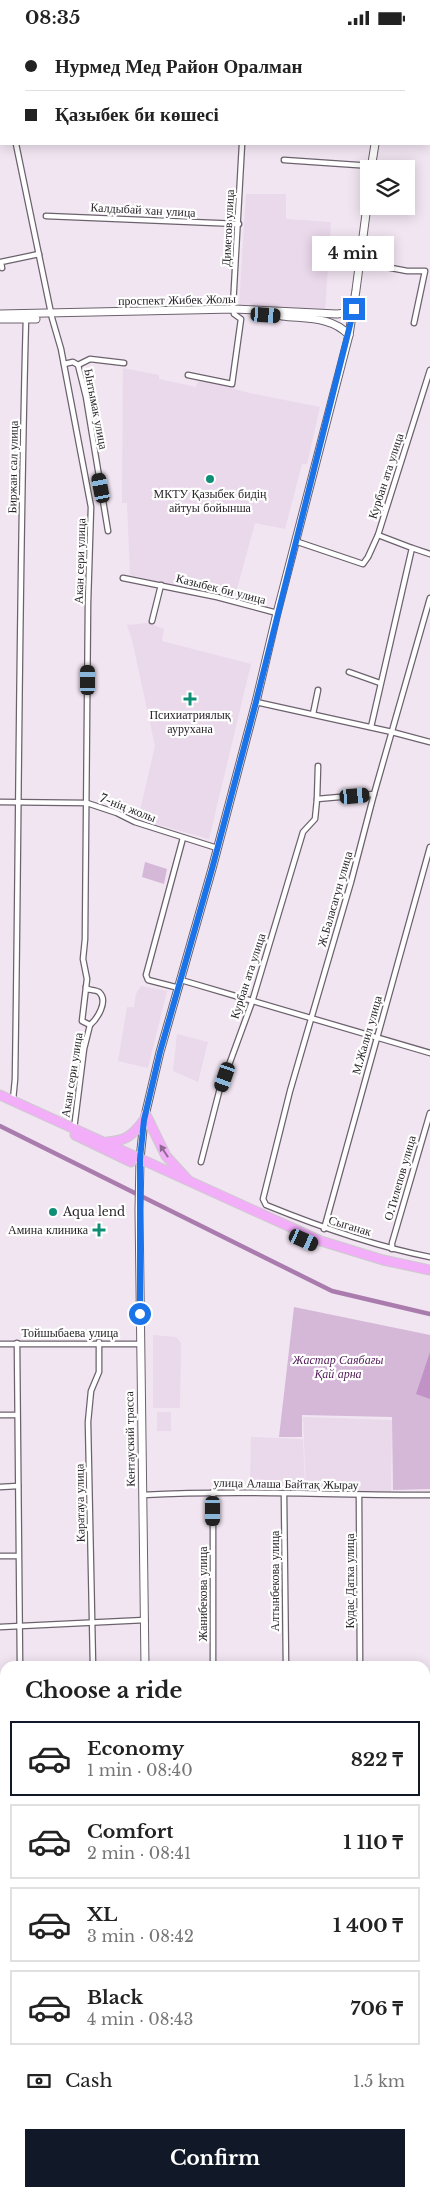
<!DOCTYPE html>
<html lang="en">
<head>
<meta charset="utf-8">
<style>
  :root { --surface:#fff; --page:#f2f2f2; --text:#222; --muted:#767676; --line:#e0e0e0; --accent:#111827 }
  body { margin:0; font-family:"Libre Baskerville",serif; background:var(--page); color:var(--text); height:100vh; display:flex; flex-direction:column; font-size:19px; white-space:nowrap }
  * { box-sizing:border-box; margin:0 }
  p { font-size:16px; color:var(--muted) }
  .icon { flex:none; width:28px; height:28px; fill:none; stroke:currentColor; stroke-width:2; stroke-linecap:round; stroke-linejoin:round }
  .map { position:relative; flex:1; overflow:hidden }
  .panel { position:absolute; left:0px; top:1626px; width:430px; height:536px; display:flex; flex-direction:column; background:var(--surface); border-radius:15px 15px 0 0; box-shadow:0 2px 12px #0003 }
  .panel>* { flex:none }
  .top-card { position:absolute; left:0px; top:0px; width:430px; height:110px; box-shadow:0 2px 12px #0003; display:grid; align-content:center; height:110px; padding:0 25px; background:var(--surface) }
  .buttons { position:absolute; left:360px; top:125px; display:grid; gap:10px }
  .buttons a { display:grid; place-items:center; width:55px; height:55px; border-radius:0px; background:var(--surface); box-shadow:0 2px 12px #0003; font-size:25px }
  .end { position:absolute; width:22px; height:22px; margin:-11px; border:6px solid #1a73e8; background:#fff; box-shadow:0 0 0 2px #fff }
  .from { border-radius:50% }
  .bubble { position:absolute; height:35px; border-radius:0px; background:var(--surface); box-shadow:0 2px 12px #0003; font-size:16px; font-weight:800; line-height:35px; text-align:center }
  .car { position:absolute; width:15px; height:30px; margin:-15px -8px; border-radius:6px; box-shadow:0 0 4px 1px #0007; background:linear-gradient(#222 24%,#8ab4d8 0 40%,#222 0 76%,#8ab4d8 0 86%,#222 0) }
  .top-card b { display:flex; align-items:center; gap:18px; height:48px; font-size:19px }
  .top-card b+b { border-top:1px solid var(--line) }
  .top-card i { width:12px; height:12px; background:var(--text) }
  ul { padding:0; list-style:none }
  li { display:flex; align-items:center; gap:15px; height:75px; margin:0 10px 8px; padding:0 15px; border:2px solid var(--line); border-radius:0px }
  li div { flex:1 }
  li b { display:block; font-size:19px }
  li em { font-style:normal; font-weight:800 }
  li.on { border-color:var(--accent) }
  li>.icon { width:45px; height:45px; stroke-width:1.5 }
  h2 { padding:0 25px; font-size:22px; line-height:60px }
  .pay { display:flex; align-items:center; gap:12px; height:55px; padding:0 25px; font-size:19px }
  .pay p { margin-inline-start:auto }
  .button { display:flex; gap:10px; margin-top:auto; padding:10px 25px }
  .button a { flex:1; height:58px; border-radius:0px; background:var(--accent); color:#fff; font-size:20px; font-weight:800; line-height:58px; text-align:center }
  .status { display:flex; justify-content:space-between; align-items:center; height:35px; padding:0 25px; background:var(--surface); direction:ltr }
  .status svg { height:14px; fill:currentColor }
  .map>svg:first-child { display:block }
  .built { fill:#ead8eb }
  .green { fill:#d5b7d8 }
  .forest { fill:#c192c6 }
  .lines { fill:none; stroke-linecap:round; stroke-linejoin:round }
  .canal { stroke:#aa7cae; stroke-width:4.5 }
  .street-casing { stroke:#6c626d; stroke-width:7 }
  .secondary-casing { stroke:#6c626d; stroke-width:9 }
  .highway-casing { stroke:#cccbcc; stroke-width:11 }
  .street { stroke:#fff; stroke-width:4.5 }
  .secondary { stroke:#fff; stroke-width:7 }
  .highway { stroke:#f3aefa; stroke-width:9 }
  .oneway { fill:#8e6a92 }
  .route { stroke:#1a73e8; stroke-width:6 }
  .poi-dot { fill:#0d8e75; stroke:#fff; stroke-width:2 }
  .labels { text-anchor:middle; stroke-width:4.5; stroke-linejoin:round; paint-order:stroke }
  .street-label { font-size:12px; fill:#292529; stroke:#fff }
  .poi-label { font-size:12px; fill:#292529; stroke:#fff }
  .park-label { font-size:12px; font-style:italic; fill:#521958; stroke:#fff }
</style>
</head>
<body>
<div class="status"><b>08:35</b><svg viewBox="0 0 49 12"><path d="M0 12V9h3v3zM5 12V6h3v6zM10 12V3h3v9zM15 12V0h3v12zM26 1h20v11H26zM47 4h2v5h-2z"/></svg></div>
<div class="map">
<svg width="430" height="2162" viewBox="0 0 430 2162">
  <rect width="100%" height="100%" fill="#f1e5f2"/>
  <g class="built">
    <polygon points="246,159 286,159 286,184 331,187 325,276 239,271"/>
    <polygon points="123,333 159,340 159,344 196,352 199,344 249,358 320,372 307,429 302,429 285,494 255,488 234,565 130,540 127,468 122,468"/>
    <polygon points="148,588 164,594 162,606 251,629 209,804 138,784 155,711 132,605 127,590"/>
    <polygon points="141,951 167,956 148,1033 118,1026 127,972 134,972 136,959"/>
    <polygon points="177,999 208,1007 198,1047 173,1036"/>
    <polygon points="153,1300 176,1302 181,1308 180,1373 153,1373"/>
    <rect x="157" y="1377" width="14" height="19"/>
    <polygon points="303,1382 392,1385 391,1456 306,1455"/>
    <polygon points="251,1402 303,1404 305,1454 250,1455"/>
  </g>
  <g class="green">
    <polygon points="145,827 167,834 164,849 142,842"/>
    <polygon points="294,1272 430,1300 430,1454 393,1455 392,1382 302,1380 302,1402 279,1402"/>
  </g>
  <polygon class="forest" points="430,1317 430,1364 416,1359"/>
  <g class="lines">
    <polyline class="canal" points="0,1091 332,1256 430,1279"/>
    <g class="street-casing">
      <g id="street">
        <polyline points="244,0 244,1"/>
        <polyline points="295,1 295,0"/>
        <polyline points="340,1 340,0"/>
        <polyline points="0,27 1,27"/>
        <polyline points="0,32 1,38"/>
        <polyline points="429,89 430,89"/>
        <polyline points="0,92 1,91"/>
        <polyline points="16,109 52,283 61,314 91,472 88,568 85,904 83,924 87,944 82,986 90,990 84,1014 74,1094"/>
        <polyline points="284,125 372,131"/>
        <polyline points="46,181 239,189"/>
        <polyline points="360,227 407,236 425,236 414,288"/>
        <polyline points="2,233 1,227 39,219"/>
        <polyline points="64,329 73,327 78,330 86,362 108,496"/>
        <polyline points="78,330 90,324 124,328"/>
        <polyline points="188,340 232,349 241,284 234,279 233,271 242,109"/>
        <polyline points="295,506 363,529 368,522 378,500 430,335"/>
        <polyline points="412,513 430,519"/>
        <polyline points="123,543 217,562 277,578"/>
        <path d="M430 563 374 759 351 847 290 1056 263 1164 266 1170C320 1192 373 1211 430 1222"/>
        <polyline points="152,586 161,550"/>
        <polyline points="349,637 380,648"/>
        <polyline points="256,667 392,697 430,707"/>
        <polyline points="313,679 318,655"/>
        <polyline points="371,692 412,513 378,500"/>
        <polyline points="317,764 318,731"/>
        <polyline points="0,767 87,768 117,778 135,787 217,813"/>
        <polyline points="181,945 430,1018"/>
        <path d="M86 952 87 954C90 955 96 955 99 957 109 966 97 984 90 990"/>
        <polyline points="179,953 148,945 146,940 183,803"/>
        <path d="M13 1065 15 1044C19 790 19 537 26 283"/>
        <polyline points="201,1127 219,1057 252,967 303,797 315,784 317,764 374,759"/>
        <polyline points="324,1194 430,812"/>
        <polyline points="392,1214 392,1208 430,1078"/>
        <polyline points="17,1308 20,1631"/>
        <polyline points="0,1309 140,1309"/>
        <polyline points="0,1380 16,1380"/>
        <polyline points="0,1452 18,1451"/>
        <path d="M143 1460C238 1455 334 1460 430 1460"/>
        <polyline points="284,1460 286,1631"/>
        <polyline points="359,1460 360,1631"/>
        <polyline points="0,1521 18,1521"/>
        <polyline points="0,1592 145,1585"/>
        <polyline points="93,1631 88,1387 91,1356 99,1337 99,1307"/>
        <polyline points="213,1631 213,1457"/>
        <polyline points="0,1672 5,1672"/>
        <polyline points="0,1739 5,1739"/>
        <polyline points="0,1811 5,1810"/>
        <polyline points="0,1892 5,1892"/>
        <polyline points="0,1972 5,1972"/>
        <polyline points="428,1983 426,1920 430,1731"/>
        <polyline points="425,2041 430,2043"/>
        <polyline points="0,2044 5,2044"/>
        <polyline points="425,2097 430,2098"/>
        <polyline points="0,2118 5,2118"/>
        <polyline points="425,2149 430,2150"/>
        <polyline points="28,2158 28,2162"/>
        <polyline points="101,2158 101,2162"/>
        <polyline points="254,2158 272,2162"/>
      </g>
    </g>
    <g class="secondary-casing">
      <g id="secondary">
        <polyline points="387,1 388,0"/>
        <polyline points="371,134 375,109"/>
        <polyline points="0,279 234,274 337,279 345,278 354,274"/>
        <path d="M282 281C306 284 331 281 349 300"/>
        <polyline points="0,284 36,284"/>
        <polyline points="145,1631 139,1175 140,1124 144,1085 160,1017 212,834 256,667 277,578 349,300 356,255 369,156"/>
        <polyline points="147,2158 147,2162"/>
      </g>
    </g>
    <g class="highway-casing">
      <g id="highway">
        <polyline points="0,1060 321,1206 383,1225 430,1235"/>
        <polyline points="146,1080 166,1121 187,1144"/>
        <polyline points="75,1100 131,1127"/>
        <path d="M107 1107C126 1106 133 1100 144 1085"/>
      </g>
    </g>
    <use href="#street" class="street"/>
    <use href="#secondary" class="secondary"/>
    <use href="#highway" class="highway"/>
  </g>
  <defs><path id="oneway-solid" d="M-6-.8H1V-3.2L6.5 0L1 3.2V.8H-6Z" transform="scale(1.25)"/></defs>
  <use class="oneway" href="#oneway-solid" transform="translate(164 1116) rotate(-123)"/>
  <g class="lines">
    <polyline class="route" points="140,1279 140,1124 144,1085 160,1017 212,834 256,667 354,274"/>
  </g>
  <g class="poi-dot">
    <circle cx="210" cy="444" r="5"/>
    <path d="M187.5 656.5h5v5h5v5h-5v5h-5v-5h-5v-5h5z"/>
    <circle cx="53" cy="1177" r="5"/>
    <path d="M96.5 1187.5h5v5h5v5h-5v5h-5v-5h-5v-5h5z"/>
  </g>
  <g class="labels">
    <g class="street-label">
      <text transform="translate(143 175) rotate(3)" y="4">Калдыбай хан улица</text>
      <text transform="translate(228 193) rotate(-87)" y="4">Диметов улица</text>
      <text transform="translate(177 265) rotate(-1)" y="4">проспект Жибек Жолы</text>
      <text transform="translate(96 374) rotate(79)" y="4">Ынтымак улица</text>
      <text transform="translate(13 432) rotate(-89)" y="4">Биржан сал улица</text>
      <text transform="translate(386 441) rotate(-72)" y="4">Курбан ата улица</text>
      <text transform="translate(80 526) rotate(-88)" y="4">Акан сери улица</text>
      <text transform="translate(221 554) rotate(14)" y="4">Казыбек би улица</text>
      <text transform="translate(128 773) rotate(21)" y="4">7-нің жолы</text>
      <text transform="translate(335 864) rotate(-74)" y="4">Ж.Баласагун улица</text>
      <text transform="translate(248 941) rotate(-72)" y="4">Курбан ата улица</text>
      <text transform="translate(367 1000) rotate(-74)" y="4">М.Жалил улица</text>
      <text transform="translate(72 1040) rotate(-81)" y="4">Акан сери улица</text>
      <text transform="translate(400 1143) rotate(-74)" y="4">О.Тилепов улица</text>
      <text transform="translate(350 1191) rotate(17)" y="4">Сыганак</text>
      <text x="70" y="1302">Тойшыбаева улица</text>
      <text transform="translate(130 1404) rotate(-91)" y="4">Кентауский трасса</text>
      <text transform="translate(286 1449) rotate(1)" y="4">улица Алаша Байтақ Жырау</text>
      <text transform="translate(80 1468) rotate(-91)" y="4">Каратауа улица</text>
      <text transform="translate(275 1546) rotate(-90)" y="4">Алтынбекова улица</text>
      <text transform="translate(350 1546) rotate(-90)" y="4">Кудас Датка улица</text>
      <text transform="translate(203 1559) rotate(-90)" y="4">Жанибекова улица</text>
    </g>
    <g class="poi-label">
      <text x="210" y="463">МКТУ Қазыбек бидің<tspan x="210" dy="14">айтуы бойынша</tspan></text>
      <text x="190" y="684">Психиатриялық<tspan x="190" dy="14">аурухана</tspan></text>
      <text x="63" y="1181" text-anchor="start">Aqua lend</text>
      <text x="88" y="1199" text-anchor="end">Амина клиника</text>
    </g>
    <g class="park-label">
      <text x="338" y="1329">Жастар Саябағы<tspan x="338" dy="14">Қай арна</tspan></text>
    </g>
  </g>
</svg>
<div class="buttons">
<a><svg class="icon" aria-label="layers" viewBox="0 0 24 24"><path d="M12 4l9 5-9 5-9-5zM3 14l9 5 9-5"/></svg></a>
</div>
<i class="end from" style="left:140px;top:1279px"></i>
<i class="end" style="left:354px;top:274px"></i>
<div class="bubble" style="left:312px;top:201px;width:82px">4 min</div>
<i class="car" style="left:266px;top:280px;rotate:94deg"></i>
<i class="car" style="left:101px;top:453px;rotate:349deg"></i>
<i class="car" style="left:88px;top:645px;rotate:0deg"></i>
<i class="car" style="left:355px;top:761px;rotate:85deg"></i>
<i class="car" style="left:225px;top:1042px;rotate:199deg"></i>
<i class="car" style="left:304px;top:1205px;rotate:114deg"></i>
<i class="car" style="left:213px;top:1476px;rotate:180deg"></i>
<div class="top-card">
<b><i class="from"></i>Нурмед Мед Район Оралман</b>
<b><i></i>Қазыбек би көшесі</b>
</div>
<section class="panel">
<h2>Choose a ride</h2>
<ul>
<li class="on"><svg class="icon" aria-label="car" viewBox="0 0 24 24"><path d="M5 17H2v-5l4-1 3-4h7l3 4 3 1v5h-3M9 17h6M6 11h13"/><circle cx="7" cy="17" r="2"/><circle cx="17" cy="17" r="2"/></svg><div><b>Economy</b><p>1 min · 08:40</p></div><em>822 ₸</em></li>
<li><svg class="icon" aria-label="car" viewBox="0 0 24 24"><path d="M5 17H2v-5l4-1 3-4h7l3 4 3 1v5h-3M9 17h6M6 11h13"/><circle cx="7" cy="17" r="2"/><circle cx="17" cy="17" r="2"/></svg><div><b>Comfort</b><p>2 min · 08:41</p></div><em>1 110 ₸</em></li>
<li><svg class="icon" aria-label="car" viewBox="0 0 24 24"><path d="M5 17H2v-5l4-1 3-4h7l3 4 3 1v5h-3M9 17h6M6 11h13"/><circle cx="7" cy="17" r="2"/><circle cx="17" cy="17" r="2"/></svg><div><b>XL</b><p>3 min · 08:42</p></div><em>1 400 ₸</em></li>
<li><svg class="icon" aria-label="car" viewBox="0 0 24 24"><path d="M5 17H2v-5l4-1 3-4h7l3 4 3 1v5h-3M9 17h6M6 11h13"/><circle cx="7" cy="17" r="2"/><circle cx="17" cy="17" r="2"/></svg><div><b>Black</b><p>4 min · 08:43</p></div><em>706 ₸</em></li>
</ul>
<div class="pay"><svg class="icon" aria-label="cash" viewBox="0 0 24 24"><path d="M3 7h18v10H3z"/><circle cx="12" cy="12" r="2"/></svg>Cash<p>1.5 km</p></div>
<div class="button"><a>Confirm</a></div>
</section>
</div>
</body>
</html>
